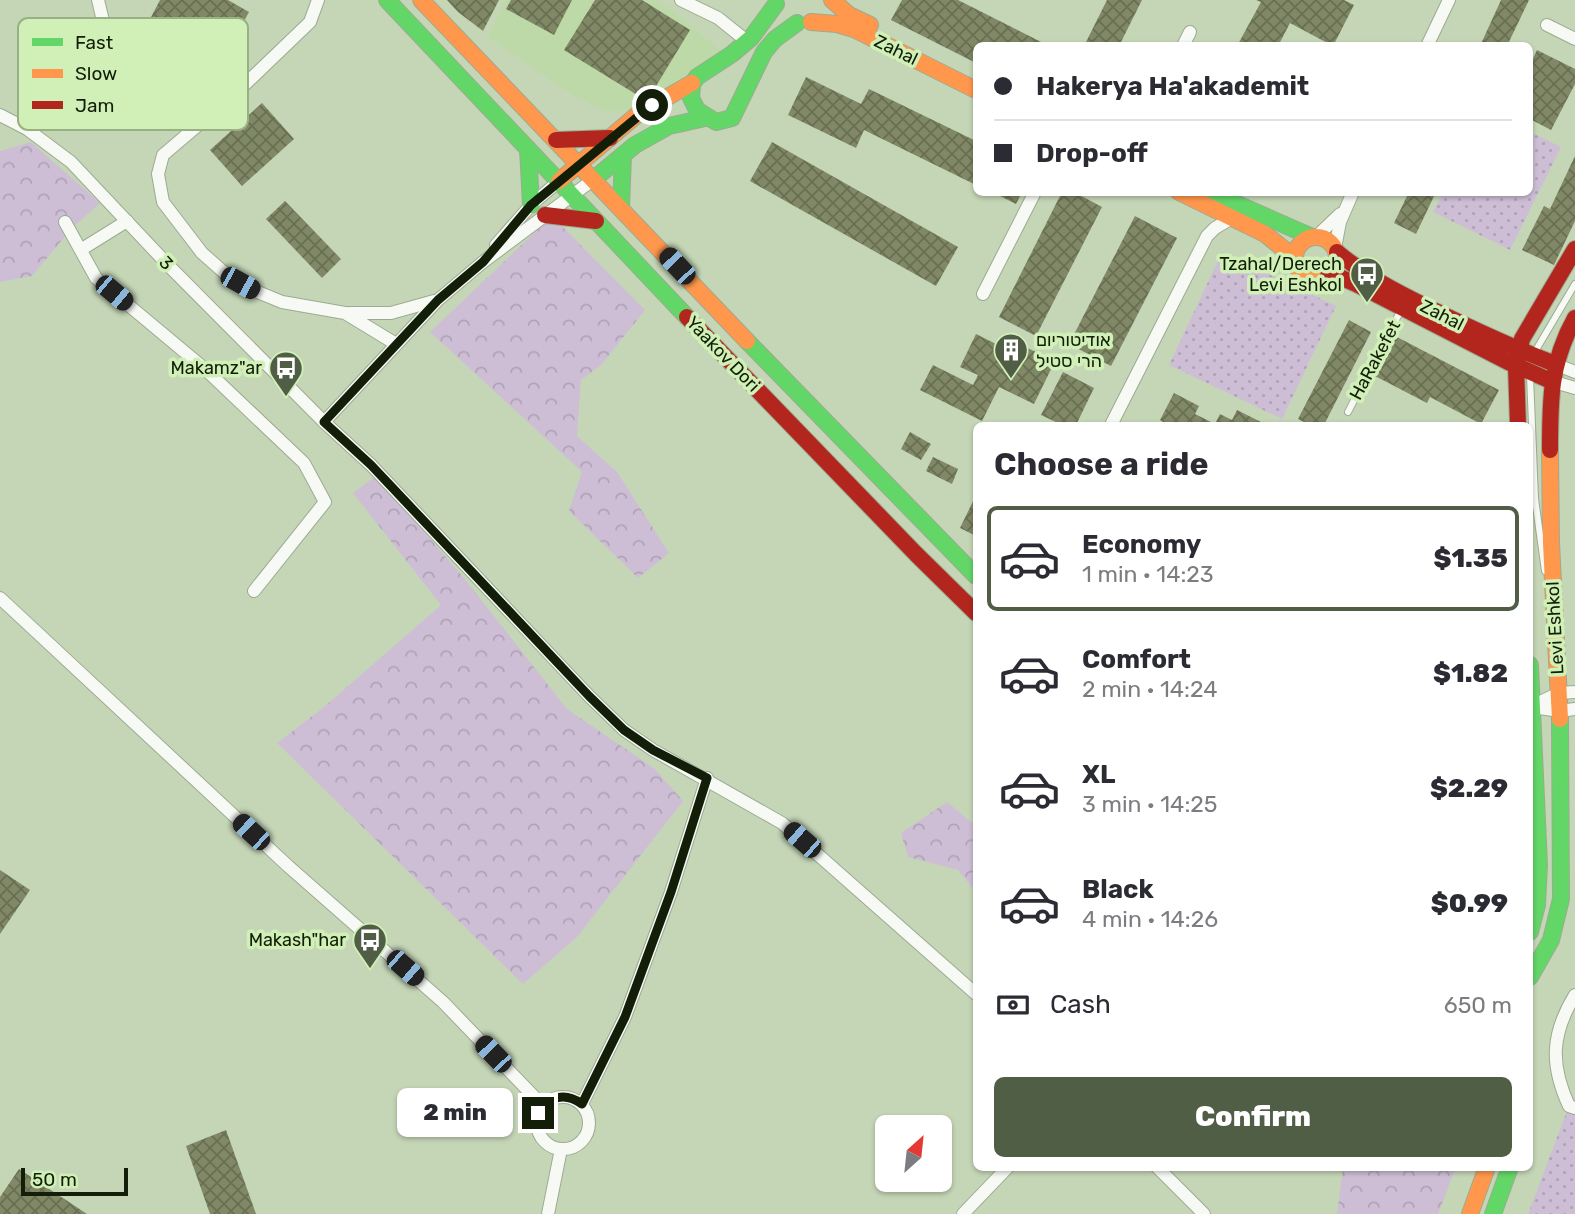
<!DOCTYPE html>
<html lang="en">
<head>
<meta charset="utf-8">
<style>
  :root { --surface:#fff; --page:#f7f7f7; --text:#2b2b33; --muted:#7c7c81; --line:#e1e1e2; --accent:#515e46 }
  body { margin:0; font-family:Rubik,"Noto Sans Hebrew",sans-serif; background:var(--page); color:var(--text); height:100vh; display:flex; flex-direction:column; font-size:26px; white-space:nowrap }
  * { box-sizing:border-box; margin:0 }
  p { font-size:23px; color:var(--muted) }
  .icon { flex:none; width:38px; height:38px; fill:none; stroke:currentColor; stroke-width:2; stroke-linecap:round; stroke-linejoin:round }
  .map { position:relative; flex:1; overflow:hidden }
  .side { position:absolute; left:973px; top:422px; width:560px; height:749px; display:flex; flex-direction:column; background:var(--surface); border-radius:10px; box-shadow:0 2px 5px #0004 }
  .side>* { flex:none }
  .guide { position:absolute; left:973px; top:42px; width:560px; height:154px; border-radius:10px; box-shadow:0 2px 5px #0004; display:grid; align-content:center; height:154px; padding:0 21px; background:var(--surface) }
  .needle { width:46px; rotate:27deg }
  .tools { position:absolute; left:875px; top:1115px; display:grid; gap:14px }
  .tools a { display:grid; place-items:center; width:77px; height:77px; border-radius:10px; background:var(--surface); box-shadow:0 2px 5px #0004; font-size:35px }
  .scale { position:absolute; left:21px; bottom:18px; width:107px; box-sizing:border-box; padding-left:7px; border:4px solid #131e09; border-top:0; font-size:19px; line-height:24px; white-space:nowrap; color:#131e09; -webkit-text-stroke:5px #d1f0b7; paint-order:stroke }
  .end { position:absolute; width:32px; height:32px; margin:-16px; border:9px solid #131e09; background:#fff; box-shadow:0 0 0 4px #fff }
  .from { border-radius:50% }
  .bubble { position:absolute; height:49px; border-radius:10px; background:var(--surface); box-shadow:0 2px 5px #0004; font-size:23px; font-weight:800; line-height:49px; text-align:center }
  .car { position:absolute; width:21px; height:42px; margin:-21px -10px; border-radius:9px; box-shadow:0 0 5px 2px #0007; background:linear-gradient(#222 24%,#8ab4d8 0 40%,#222 0 76%,#8ab4d8 0 86%,#222 0) }
  .guide b { display:flex; align-items:center; gap:24px; height:66px; font-size:26px }
  .guide b+b { border-top:2px solid var(--line) }
  .guide i { width:18px; height:18px; background:var(--text) }
  ul { padding:0; list-style:none }
  li { display:flex; align-items:center; gap:21px; height:105px; margin:0 14px 10px; padding:0 7px; border:4px solid transparent; border-radius:10px }
  li div { flex:1 }
  li b { display:block; font-size:26px }
  li em { font-style:normal; font-weight:800 }
  li.selected { border-color:var(--accent) }
  li>.icon { width:63px; height:63px; stroke-width:1.5 }
  h2 { padding:0 21px; font-size:32px; line-height:84px }
  .pay { display:flex; align-items:center; gap:18px; height:77px; padding:0 21px; font-size:26px }
  .pay p { margin-inline-start:auto }
  .cta { display:flex; gap:14px; margin-top:auto; padding:14px 21px }
  .cta a { flex:1; height:80px; border-radius:10px; background:var(--accent); color:#fff; font-size:28px; font-weight:800; line-height:80px; text-align:center }
  .map>svg:first-child { display:block }
  .built { fill:#bed9a8 }
  .grass { fill:url(#grass-dots) }
  .forest { fill:url(#forest-crowns) }
  .building { fill:url(#building-cross-hatch) }
  .lines { fill:none; stroke-linecap:round; stroke-linejoin:round }
  .lane-casing { stroke:#9daa92; stroke-width:8 }
  .street-casing { stroke:#9daa92; stroke-width:14 }
  .fast-casing { stroke:#9daa92; stroke-width:18 }
  .slow-casing { stroke:#9daa92; stroke-width:18 }
  .jam-casing { stroke:#9daa92; stroke-width:18 }
  .lane { stroke:#f6f9f4; stroke-width:6 }
  .street { stroke:#f6f9f4; stroke-width:12 }
  .fast { stroke:#63d668; stroke-width:16 }
  .slow { stroke:#ff974d; stroke-width:16 }
  .jam { stroke:#b3261e; stroke-width:16 }
  .route { stroke:#131e09; stroke-width:9 }
  .labels { text-anchor:middle; stroke-width:7; stroke-linejoin:round; paint-order:stroke }
  .street-label { font-size:18px; fill:#131e09; stroke:#d1f0b7 }
  .poi-label { font-size:18px; fill:#131e09; stroke:#d1f0b7; text-anchor:end }
  .key { fill:#d1f0b7; stroke:#98b183; stroke-width:2 }
  .key-label { font-size:19px; fill:#131e09 }
</style>
</head>
<body>
<div class="map">
<svg width="1575" height="1214" viewBox="0 0 1575 1214">
  <defs>
    <pattern id="grass-dots" width="8" height="8" patternUnits="userSpaceOnUse" patternTransform="scale(1.75)"><rect width="8" height="8" fill="#cdbed6"/><path d="M2 2h.1M6 6h.1" fill="none" stroke="#afa3b6" stroke-width="1.8" stroke-linecap="round"/></pattern>
    <pattern id="forest-crowns" width="20" height="18" patternUnits="userSpaceOnUse" patternTransform="scale(1.75)"><rect width="20" height="18" fill="#cdbed6"/><path d="M2 6a3 3 0 1 1 6 0M12 15a3 3 0 1 1 6 0" fill="none" stroke="#afa3b6"/></pattern>
    <pattern id="building-cross-hatch" width="8" height="8" patternUnits="userSpaceOnUse" patternTransform="scale(1.75)"><rect width="8" height="8" fill="#808866"/><path d="M0 0l8 8M0 8l8-8" fill="none" stroke="#686f52"/></pattern>
  </defs>
  <rect width="100%" height="100%" fill="#c5d6b7"/>
  <polygon class="built" points="506,0 655,0 668,7 720,50 654,104 621,111 605,111 576,97 488,37"/>
  <g class="grass">
    <polygon points="1530,132 1561,147 1510,250 1433,212 1443,193 1530,192"/>
    <polygon points="1222,252 1336,306 1282,419 1169,365"/>
    <polygon points="1575,1096 1575,1214 1528,1214 1569,1106"/>
  </g>
  <g class="forest">
    <polygon points="31,142 100,203 72,228 32,276 0,282 0,151"/>
    <polygon points="552,216 645,310 601,365 581,380 577,436 617,472 669,553 638,578 569,511 582,472 430,332"/>
    <polygon points="376,476 464,578 567,709 655,769 683,801 577,937 523,984 277,743 324,707 441,605 353,493"/>
    <polygon points="947,802 976,826 976,892 958,870 908,857 901,833"/>
    <polygon points="1343,1167 1456,1167 1438,1214 1337,1214"/>
  </g>
  <g class="building">
    <polygon points="160,0 228,0 249,12 235,38 198,17 183,17 162,55 138,42"/>
    <polygon points="447,0 499,0 483,31 458,12"/>
    <polygon points="511,0 572,0 554,35 506,9"/>
    <polygon points="595,0 642,0 690,30 647,101 564,50"/>
    <polygon points="902,0 958,0 1049,46 976,46 976,63 891,20"/>
    <polygon points="1107,0 1142,0 1119,46 1084,46"/>
    <polygon points="1256,0 1344,0 1354,5 1333,46 1290,23 1278,46 1237,46 1261,2"/>
    <polygon points="1501,0 1529,0 1507,46 1480,46"/>
    <polygon points="1537,50 1575,69 1575,84 1551,130 1530,119 1530,65"/>
    <polygon points="806,77 861,104 869,89 976,141 976,185 864,130 856,148 788,115"/>
    <polygon points="262,103 294,139 242,186 210,150"/>
    <polygon points="772,142 958,247 936,286 750,181"/>
    <polygon points="1575,156 1575,221 1554,265 1522,250 1544,206 1550,209"/>
    <polygon points="992,192 1022,192 1016,204"/>
    <polygon points="1062,192 1074,192 1102,207 1036,336 999,317"/>
    <polygon points="1409,192 1436,192 1416,234 1394,223"/>
    <polygon points="285,201 341,259 322,278 266,219"/>
    <polygon points="1135,216 1177,238 1111,366 1069,344"/>
    <polygon points="1349,320 1371,332 1324,425 1310,425 1298,419"/>
    <polygon points="976,334 1012,352 1017,343 1055,361 1034,404 999,387 982,421 920,390 933,365 973,385 978,375 960,367"/>
    <polygon points="1395,336 1499,390 1481,424 1430,397 1427,403 1375,376"/>
    <polygon points="1063,372 1094,388 1076,425 1062,425 1041,415"/>
    <polygon points="1174,393 1199,406 1195,414 1215,424 1220,414 1232,420 1237,410 1263,423 1262,425 1168,425 1160,420"/>
    <polygon points="910,432 931,444 921,460 901,449"/>
    <polygon points="933,457 958,469 952,484 926,471"/>
    <polygon points="976,495 976,536 960,528"/>
    <polygon points="0,870 30,890 0,934"/>
    <polygon points="226,1130 256,1214 210,1214 186,1146"/>
    <polygon points="19,1169 87,1214 0,1214 0,1197"/>
  </g>
  <g class="lines">
    <g class="lane-casing">
      <g id="lane">
        <polyline points="1533,355 1575,284"/>
        <polyline points="1530,376 1535,499 1545,571"/>
        <polyline points="1348,412 1401,310"/>
      </g>
    </g>
    <g class="street-casing">
      <g id="street">
        <path d="M98 0C105 31 115 72 142 92 159 104 180 113 199 124"/>
        <polyline points="318,0 310,22 237,92 163,155 158,174 163,202 202,253 228,276 253,290 282,302 345,313 396,344"/>
        <polyline points="681,0 718,18 748,42"/>
        <polyline points="1547,25 1575,39"/>
        <polyline points="1183,46 1190,32"/>
        <polyline points="1427,46 1449,0"/>
        <polyline points="0,115 27,129 71,162 169,266 324,422 371,465 589,696 624,730 653,750 782,823 976,994"/>
        <polyline points="65,222 96,278 205,369 304,463 325,502 254,591"/>
        <polyline points="1317,236 1340,214"/>
        <polyline points="496,245 531,205 559,181"/>
        <polyline points="1335,248 1340,222 1353,192"/>
        <polyline points="82,249 127,221"/>
        <polyline points="983,294 1035,192"/>
        <polyline points="349,313 391,313 434,301"/>
        <polyline points="1555,364 1575,372"/>
        <polyline points="1551,381 1575,388"/>
        <polyline points="324,422 438,300 483,262 594,179"/>
        <polyline points="1111,425 1207,236 1215,228 1232,218"/>
        <polyline points="0,598 288,866 443,1002 543,1106"/>
        <polyline points="1530,707 1559,693 1575,692"/>
        <polyline points="1532,707 1560,711 1575,709"/>
        <path d="M1575 995C1551 1034 1550 1065 1569 1106L1575 1108"/>
        <circle cx="563" cy="1123" r="26"/>
        <polyline points="582,1104 625,1017 671,892 707,778"/>
        <polyline points="1157,1167 1204,1214"/>
        <polyline points="548,1214 561,1149"/>
        <polyline points="963,1214 1008,1167"/>
      </g>
    </g>
    <g class="fast-casing">
      <g id="fast">
        <polyline points="387,0 687,317"/>
        <polyline points="776,4 751,38 732,54 697,77 692,84 691,98 697,110 716,122 732,118 764,52 775,39 797,23"/>
        <polyline points="528,149 531,205"/>
        <polyline points="594,179 635,145 669,126 705,118"/>
        <polyline points="1210,192 1312,237"/>
        <polyline points="621,207 623,156"/>
        <polyline points="747,341 976,576"/>
        <polyline points="1530,665 1539,865 1537,905 1530,932"/>
        <polyline points="1530,977 1551,940 1561,899 1560,719"/>
        <polyline points="1493,1214 1510,1167"/>
      </g>
    </g>
    <g class="slow-casing">
      <g id="slow">
        <polyline points="421,0 747,341"/>
        <polyline points="832,0 849,15 870,25"/>
        <polyline points="811,22 837,24 854,29 976,90"/>
        <polyline points="559,181 638,114 692,83"/>
        <polyline points="1179,192 1265,234 1295,258"/>
        <circle cx="1316" cy="258" r="21"/>
        <polyline points="1550,450 1551,543 1560,719"/>
        <polyline points="1470,1214 1487,1167"/>
      </g>
    </g>
    <g class="jam-casing">
      <g id="jam">
        <polyline points="556,140 610,138"/>
        <polyline points="545,215 596,221"/>
        <path d="M1337 252C1364 275 1394 291 1425 306 1468 327 1511 347 1555 364"/>
        <polyline points="1328,276 1342,278 1356,284 1508,362 1551,381"/>
        <polyline points="687,317 916,554 976,613"/>
        <polyline points="1518,425 1516,366 1522,339 1575,249"/>
        <path d="M1550 450C1550 400 1550 363 1575 318"/>
      </g>
    </g>
    <use href="#lane" class="lane"/>
    <use href="#street" class="street"/>
    <use href="#fast" class="fast"/>
    <use href="#slow" class="slow"/>
    <use href="#jam" class="jam"/>
  </g>
  <g class="lines">
    <path class="route" d="M538 1113C549 1096 565 1092 582 1104L625 1017 671 892 707 778 653 750 624 730 589 696 371 465 324 422 438 300 483 262 531 205 652 105"/>
  </g>
  <defs>
    <g id="bus-pin" transform="scale(1.75)"><path d="M0 17L-7.5 6A9.5 9.5 0 1 1 7.5 6Z" fill="#515e46" stroke="#d1f0b7"/><path d="M-5-6H5V4H4V6H2V4H-2V6H-4V4H-5ZM-3.5-4V0h7V-4ZM-3.5 1.2v1.5H-2V1.2ZM2 1.2v1.5H3.5V1.2Z" fill="#fff"/></g>
    <g id="building-pin" transform="scale(1.75)"><path d="M0 17L-7.5 6A9.5 9.5 0 1 1 7.5 6Z" fill="#515e46" stroke="#d1f0b7"/><path d="M-4-6H4V6H1V3H-1V6H-4ZM-2.5-4.3h1.7v1.8h-1.7ZM.8-4.3h1.7v1.8H.8ZM-2.5-1h1.7V.8h-1.7ZM.8-1h1.7V.8H.8Z" fill="#fff"/></g>
  </defs>
  <g fill-rule="evenodd">
    <use href="#bus-pin" x="1367" y="274"/>
    <use href="#building-pin" x="1011" y="350"/>
    <use href="#bus-pin" x="286" y="368"/>
    <use href="#bus-pin" x="370" y="940"/>
  </g>
  <g class="labels">
    <g class="street-label">
      <text transform="translate(896 50) rotate(26)" y="6">Zahal</text>
      <text transform="translate(166 263) rotate(46)" y="6">3</text>
      <text transform="translate(1442 315) rotate(27)" y="6">Zahal</text>
      <text transform="translate(723 354) rotate(46)" y="6">Yaakov Dori</text>
      <text transform="translate(1375 360) rotate(-62)" y="6">HaRakefet</text>
      <text transform="translate(1555 628) rotate(-93)" y="6">Levi Eshkol</text>
    </g>
    <g class="poi-label">
      <text x="1342" y="270">Tzahal/Derech<tspan x="1342" dy="21">Levi Eshkol</tspan></text>
      <text x="1036" y="346" text-anchor="start">אודיטוריום<tspan x="1036" dy="21">הרי סטיל</tspan></text>
      <text x="262" y="374">Makamz"ar</text>
      <text x="346" y="946">Makash"har</text>
    </g>
  </g>
  <rect x="18" y="18" width="230" height="112" rx="10" class="key"/>
  <rect x="32" y="38" width="31" height="8" fill="#63d668"/>
  <rect x="32" y="69" width="31" height="9" fill="#ff974d"/>
  <rect x="32" y="101" width="31" height="8" fill="#b3261e"/>
  <g class="key-label">
    <text x="75" y="49">Fast</text>
    <text x="75" y="80">Slow</text>
    <text x="75" y="112">Jam</text>
  </g>
</svg>
<div class="tools">
<a><svg class="needle" viewBox="-14 -14 28 28"><path d="M0-13l5 13h-10z" fill="#e53935"/><path d="M0 13l5-13h-10z" fill="#7c7c81"/></svg></a>
</div>
<div class="scale">50 m</div>
<i class="end from" style="left:652px;top:105px"></i>
<i class="end" style="left:538px;top:1113px"></i>
<div class="bubble" style="left:397px;top:1088px;width:116px">2 min</div>
<i class="car" style="left:677px;top:266px;rotate:317deg"></i>
<i class="car" style="left:240px;top:283px;rotate:119deg"></i>
<i class="car" style="left:114px;top:293px;rotate:130deg"></i>
<i class="car" style="left:251px;top:832px;rotate:313deg"></i>
<i class="car" style="left:802px;top:840px;rotate:311deg"></i>
<i class="car" style="left:405px;top:968px;rotate:131deg"></i>
<i class="car" style="left:493px;top:1054px;rotate:316deg"></i>
<div class="guide">
<b><i class="from"></i>Hakerya Ha'akademit</b>
<b><i></i>Drop-off</b>
</div>
<section class="side">
<h2>Choose a ride</h2>
<ul>
<li class="selected"><svg class="icon" aria-label="car" viewBox="0 0 24 24"><path d="M5 17H2v-5l4-1 3-4h7l3 4 3 1v5h-3M9 17h6M6 11h13"/><circle cx="7" cy="17" r="2"/><circle cx="17" cy="17" r="2"/></svg><div><b>Economy</b><p>1 min · 14:23</p></div><em>$1.35</em></li>
<li><svg class="icon" aria-label="car" viewBox="0 0 24 24"><path d="M5 17H2v-5l4-1 3-4h7l3 4 3 1v5h-3M9 17h6M6 11h13"/><circle cx="7" cy="17" r="2"/><circle cx="17" cy="17" r="2"/></svg><div><b>Comfort</b><p>2 min · 14:24</p></div><em>$1.82</em></li>
<li><svg class="icon" aria-label="car" viewBox="0 0 24 24"><path d="M5 17H2v-5l4-1 3-4h7l3 4 3 1v5h-3M9 17h6M6 11h13"/><circle cx="7" cy="17" r="2"/><circle cx="17" cy="17" r="2"/></svg><div><b>XL</b><p>3 min · 14:25</p></div><em>$2.29</em></li>
<li><svg class="icon" aria-label="car" viewBox="0 0 24 24"><path d="M5 17H2v-5l4-1 3-4h7l3 4 3 1v5h-3M9 17h6M6 11h13"/><circle cx="7" cy="17" r="2"/><circle cx="17" cy="17" r="2"/></svg><div><b>Black</b><p>4 min · 14:26</p></div><em>$0.99</em></li>
</ul>
<div class="pay"><svg class="icon" aria-label="cash" viewBox="0 0 24 24"><path d="M3 7h18v10H3z"/><circle cx="12" cy="12" r="2"/></svg>Cash<p>650 m</p></div>
<div class="cta"><a>Confirm</a></div>
</section>
</div>
</body>
</html>
